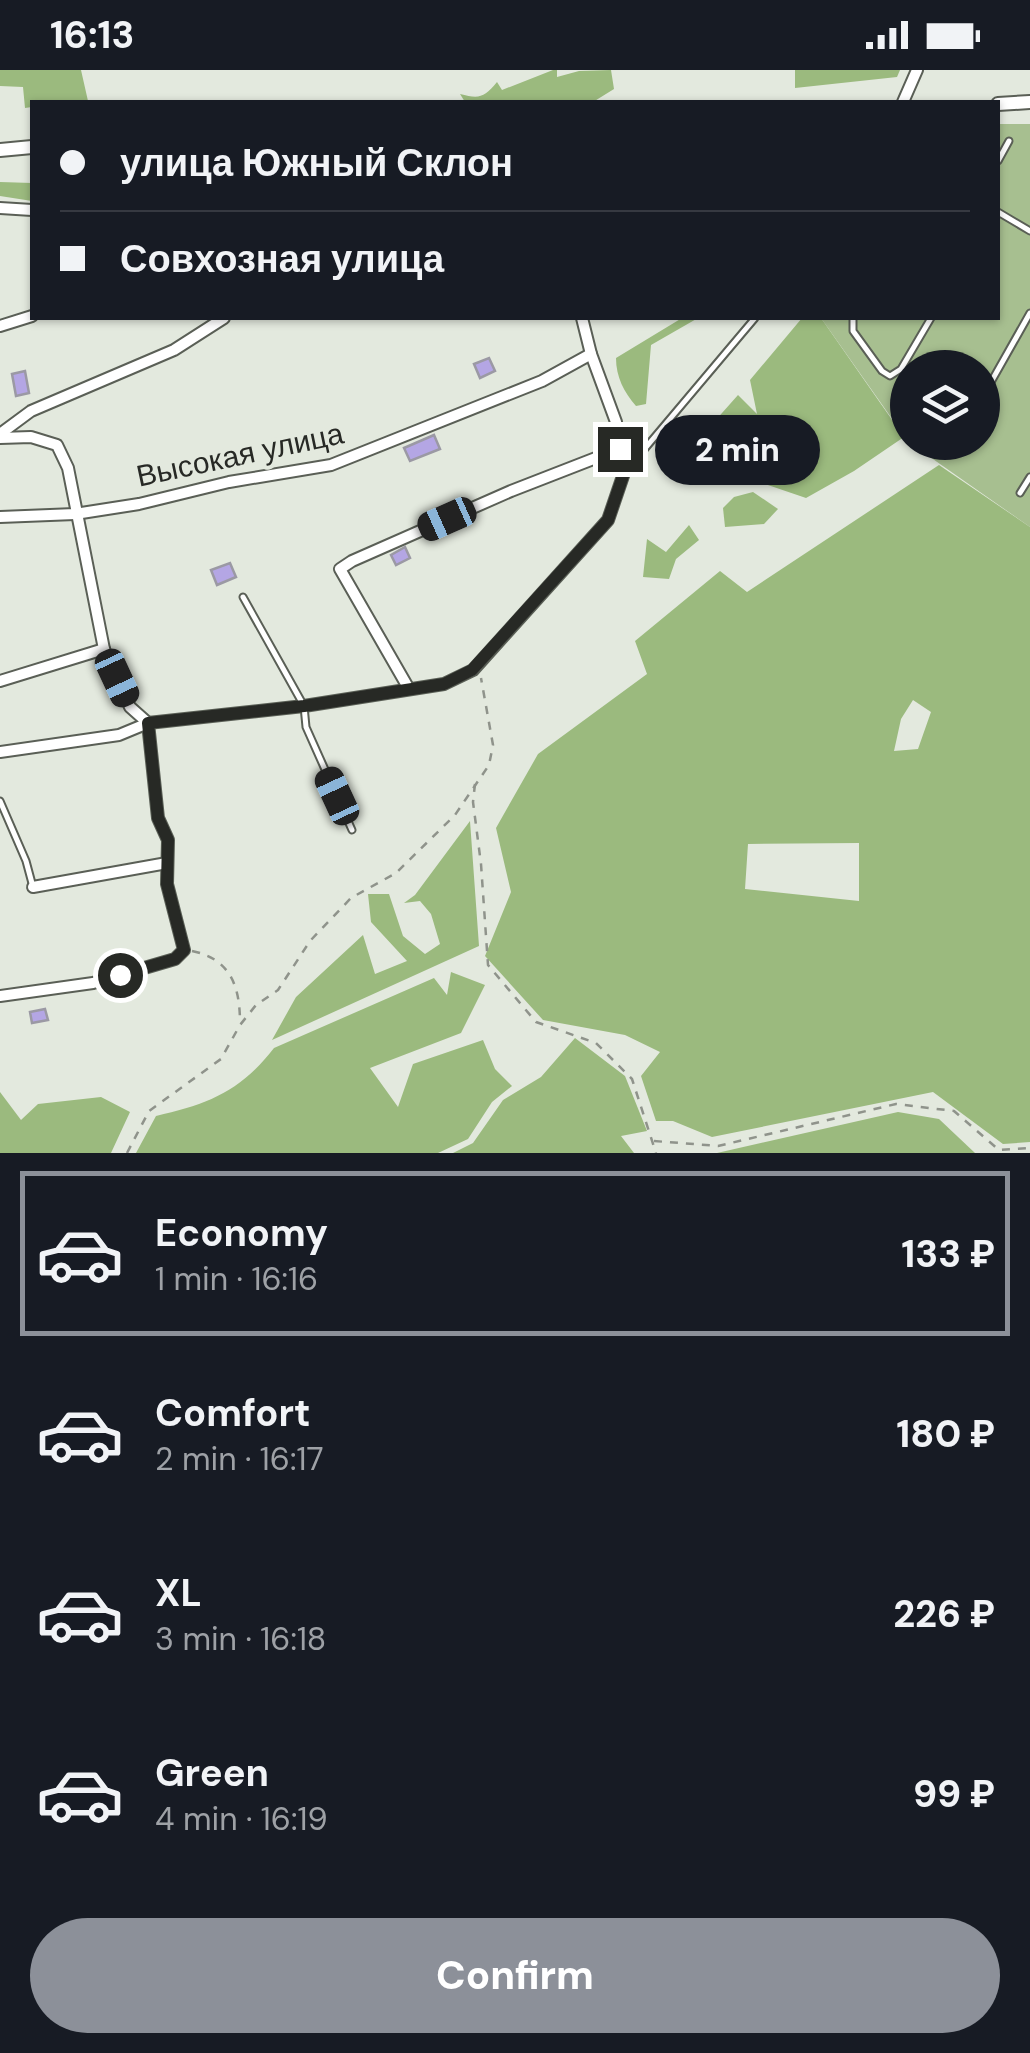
<!DOCTYPE html>
<html lang="en">
<head>
<meta charset="utf-8">
<style>
  :root { --surface:#171b24; --page:#242831; --text:#f1f3f6; --muted:#9ea1a6; --line:#363941; --accent:#8c9099 }
  body { margin:0; font-family:"DM Sans",sans-serif; background:var(--page); color:var(--text); height:100vh; display:flex; flex-direction:column; font-size:38px; white-space:nowrap }
  * { box-sizing:border-box; margin:0 }
  p { font-size:32px; color:var(--muted) }
  .icon { flex:none; width:55px; height:55px; fill:none; stroke:currentColor; stroke-width:2; stroke-linecap:round; stroke-linejoin:round }
  .map { position:relative; height:1083px; overflow:hidden }
  .side { display:flex; flex-direction:column; background:var(--surface); flex:1 }
  .side>* { flex:none }
  .top-card { position:absolute; left:30px; top:30px; width:970px; height:220px; border-radius:0px; box-shadow:0 2px 8px #0004; display:grid; align-content:center; height:220px; padding:0 30px; background:var(--surface) }
  .controls { position:absolute; left:890px; top:280px; display:grid; gap:20px }
  .controls a { display:grid; place-items:center; width:110px; height:110px; border-radius:50%; background:var(--surface); box-shadow:0 2px 8px #0004; font-size:50px }
  .end { position:absolute; width:45px; height:45px; margin:-22px; border:12px solid #272925; background:#fff; box-shadow:0 0 0 5px #fff }
  .from { border-radius:50% }
  .bubble { position:absolute; height:70px; border-radius:35px; background:var(--surface); box-shadow:0 2px 8px #0004; font-size:32px; font-weight:800; line-height:70px; text-align:center }
  .car { position:absolute; width:30px; height:60px; margin:-30px -15px; border-radius:12px; box-shadow:0 0 8px 2px #0007; background:linear-gradient(#222 24%,#8ab4d8 0 40%,#222 0 76%,#8ab4d8 0 86%,#222 0) }
  .top-card b { display:flex; align-items:center; gap:35px; height:95px; font-size:38px }
  .top-card b+b { border-top:2px solid var(--line) }
  .top-card i { width:25px; height:25px; background:var(--text) }
  ul { padding:18px 0 0; list-style:none }
  li { display:flex; align-items:center; gap:30px; height:165px; margin:0 20px 15px; padding:0 10px; border:5px solid transparent; border-radius:0px }
  li div { flex:1 }
  li b { display:block; font-size:38px }
  li em { font-style:normal; font-weight:800 }
  li.active { border-color:var(--accent) }
  li>.icon { width:90px; height:90px; stroke-width:1.5 }
  .button { display:flex; gap:20px; margin-top:auto; padding:20px 30px }
  .button a { flex:1; height:115px; border-radius:60px; background:var(--accent); color:#fff; font-size:40px; font-weight:800; line-height:115px; text-align:center }
  .status { display:flex; justify-content:space-between; align-items:center; height:70px; padding:0 50px; background:var(--surface); direction:ltr }
  .status svg { height:28px; fill:currentColor }
  .map>svg:first-child { display:block }
  .green { fill:#a7bf90 }
  .forest { fill:#9bba7e; fill-rule:evenodd }
  .building { fill:#b4a6e4; stroke:#9b99a4; stroke-width:2.5 }
  .lines { fill:none; stroke-linecap:round; stroke-linejoin:round }
  .service-casing { stroke:#5a5f56; stroke-width:9 }
  .minor-casing { stroke:#5a5f56; stroke-width:14 }
  .tertiary-casing { stroke:#5a5f56; stroke-width:16 }
  .path { stroke:#8f938b; stroke-width:2.5; stroke-dasharray:8 8; stroke-linecap:butt }
  .service { stroke:#fff; stroke-width:5 }
  .minor { stroke:#fff; stroke-width:10 }
  .tertiary { stroke:#fff; stroke-width:12 }
  .route { stroke:#272925; stroke-width:12 }
  .labels { text-anchor:middle; stroke-width:8; stroke-linejoin:round; paint-order:stroke }
  .street-label { font-size:30px; fill:#272925; stroke:#e3e9de }
</style>
</head>
<body>
<div class="status"><b>16:13</b><svg viewBox="0 0 49 12"><path d="M0 12V9h3v3zM5 12V6h3v6zM10 12V3h3v9zM15 12V0h3v12zM26 1h20v11H26zM47 4h2v5h-2z"/></svg></div>
<div class="map">
<svg width="1030" height="1083" viewBox="0 0 1030 1083">
  <rect width="100%" height="100%" fill="#e3e9de"/>
  <g class="green">
    <polygon points="998,54 1030,54 1030,158 998,138"/>
    <polygon points="998,146 1030,165 1030,457 910,373 982,372 982,298 908,298 907,370 821,248 998,248"/>
  </g>
  <g class="forest">
    <polygon points="0,0 81,0 88,31 32,32 32,37 25,38 23,17 0,16"/>
    <path d="M553 0H557V7L579 1 611 0 614 19 593 32H465L460 24C479 29 484 28 497 12L502 20Z"/>
    <polygon points="795,0 900,0 897,7 795,18"/>
    <polygon points="0,112 32,113 32,131 0,126"/>
    <path d="M682 248H698L651 275 646 334 636 336C624 322 616 307 616 288Z"/>
    <polygon points="802,248 821,248 904,367 854,401 806,428 756,411 696,402 698,370 738,325 757,344 750,310"/>
    <path d="M939 395 1030 457V1072L1003 1074 933 1022 712 1067 673 1051H656L641 1006 660 982 625 965 543 950 485 886 511 822 496 758 538 684 647 604 635 571 720 501 747 522ZM913 630 931 642 918 679 894 681 901 649ZM859 773V831L745 819 748 774Z"/>
    <polygon points="753,422 778,439 764,454 725,457 723,438 734,427"/>
    <polygon points="689,455 699,470 676,489 669,509 643,507 647,469 666,482"/>
    <polygon points="470,751 479,876 272,970 296,927 363,865 375,904 407,891 371,852 368,824 389,824 403,866 425,884 440,874 431,844 420,831 404,833 415,825"/>
    <path d="M451 902 485 915 461 963 370 998 398 1037 413 994 483 970 495 999 512 1016 492 1032 468 1069 438 1083H136L156 1046C208 1034 240 1022 274 978L434 908 447 925Z"/>
    <polygon points="575,968 625,1006 647,1061 621,1066 634,1083 453,1083 473,1073 503,1030 541,1007"/>
    <polygon points="0,1022 21,1050 38,1034 101,1027 130,1042 111,1083 0,1083"/>
    <polygon points="898,1042 939,1049 975,1083 717,1083"/>
  </g>
  <g class="building">
    <polygon points="489,288 495,301 480,308 474,294"/>
    <polygon points="25,301 29,323 16,326 12,304"/>
    <polygon points="434,365 440,379 410,391 404,378"/>
    <polygon points="405,477 410,488 396,495 391,485"/>
    <polygon points="230,493 236,507 217,515 211,500"/>
    <polygon points="45,939 48,950 32,953 30,942"/>
  </g>
  <g class="lines">
    <g class="service-casing">
      <g id="service">
        <polyline points="998,91 1009,71"/>
        <polyline points="998,142 1030,161"/>
        <polyline points="853,248 853,261 882,301 890,306 901,299 931,248"/>
        <polyline points="982,328 1030,243"/>
        <polyline points="925,378 940,372"/>
        <polyline points="626,401 755,248"/>
        <polyline points="1020,423 1030,407"/>
        <polyline points="243,527 304,636 306,657 352,760"/>
        <polyline points="0,731 26,791 33,817"/>
      </g>
    </g>
    <g class="minor-casing">
      <g id="minor">
        <polyline points="903,32 917,0"/>
        <polyline points="0,138 32,140"/>
        <polyline points="0,256 32,246"/>
        <polyline points="0,364 31,341 174,280 224,248"/>
        <polyline points="0,368 31,367 57,375 68,398 104,579 130,637 148,653 158,748 168,770 167,814 184,880 175,889 93,913 0,926"/>
        <polyline points="0,447 75,444 139,434 229,412 331,395 542,311 591,284"/>
        <polyline points="0,611 104,579"/>
        <polyline points="409,619 340,499 352,491 511,421 619,379"/>
        <polyline points="0,682 119,665 148,653 304,636 444,614 473,600 608,450 624,403 616,352 591,284 582,248"/>
        <polyline points="33,817 167,793"/>
      </g>
    </g>
    <g class="tertiary-casing">
      <g id="tertiary">
        <polyline points="998,34 1030,32"/>
        <polyline points="0,80 32,77"/>
      </g>
    </g>
    <g class="path">
      <polyline points="475,714 473,732 481,794 488,895 536,952 596,973 632,1009 656,1083"/>
      <path d="M192 881C231 889 240 917 240 953"/>
      <polyline points="654,1071 718,1076 896,1034 954,1041 999,1080 1030,1078"/>
      <polyline points="127,1083 149,1041 221,989 240,955 256,935 278,920 310,871 351,828 396,803 455,745 489,695 493,675 481,608"/>
    </g>
    <use href="#service" class="service"/>
    <use href="#minor" class="minor"/>
    <use href="#tertiary" class="tertiary"/>
  </g>
  <g class="lines">
    <polyline class="route" points="120,905 175,889 184,880 167,814 168,770 158,748 148,653 304,636 444,614 472,600 608,450 624,403 620,379"/>
  </g>
  <g class="labels">
    <g class="street-label">
      <text transform="translate(240 385) rotate(-12)" y="10">Высокая улица</text>
    </g>
  </g>
</svg>
<div class="controls">
<a><svg class="icon" aria-label="layers" viewBox="0 0 24 24"><path d="M12 4l9 5-9 5-9-5zM3 14l9 5 9-5"/></svg></a>
</div>
<i class="end from" style="left:120px;top:905px"></i>
<i class="end" style="left:620px;top:379px"></i>
<div class="bubble" style="left:655px;top:345px;width:165px">2 min</div>
<i class="car" style="left:447px;top:449px;rotate:246deg"></i>
<i class="car" style="left:117px;top:608px;rotate:155deg"></i>
<i class="car" style="left:337px;top:726px;rotate:335deg"></i>
<div class="top-card">
<b><i class="from"></i>улица Южный Склон</b>
<b><i></i>Совхозная улица</b>
</div>
</div>
<section class="side">
<ul>
<li class="active"><svg class="icon" aria-label="car" viewBox="0 0 24 24"><path d="M5 17H2v-5l4-1 3-4h7l3 4 3 1v5h-3M9 17h6M6 11h13"/><circle cx="7" cy="17" r="2"/><circle cx="17" cy="17" r="2"/></svg><div><b>Economy</b><p>1 min · 16:16</p></div><em>133 ₽</em></li>
<li><svg class="icon" aria-label="car" viewBox="0 0 24 24"><path d="M5 17H2v-5l4-1 3-4h7l3 4 3 1v5h-3M9 17h6M6 11h13"/><circle cx="7" cy="17" r="2"/><circle cx="17" cy="17" r="2"/></svg><div><b>Comfort</b><p>2 min · 16:17</p></div><em>180 ₽</em></li>
<li><svg class="icon" aria-label="car" viewBox="0 0 24 24"><path d="M5 17H2v-5l4-1 3-4h7l3 4 3 1v5h-3M9 17h6M6 11h13"/><circle cx="7" cy="17" r="2"/><circle cx="17" cy="17" r="2"/></svg><div><b>XL</b><p>3 min · 16:18</p></div><em>226 ₽</em></li>
<li><svg class="icon" aria-label="car" viewBox="0 0 24 24"><path d="M5 17H2v-5l4-1 3-4h7l3 4 3 1v5h-3M9 17h6M6 11h13"/><circle cx="7" cy="17" r="2"/><circle cx="17" cy="17" r="2"/></svg><div><b>Green</b><p>4 min · 16:19</p></div><em>99 ₽</em></li>
</ul>
<div class="button"><a>Confirm</a></div>
</section>
</body>
</html>
